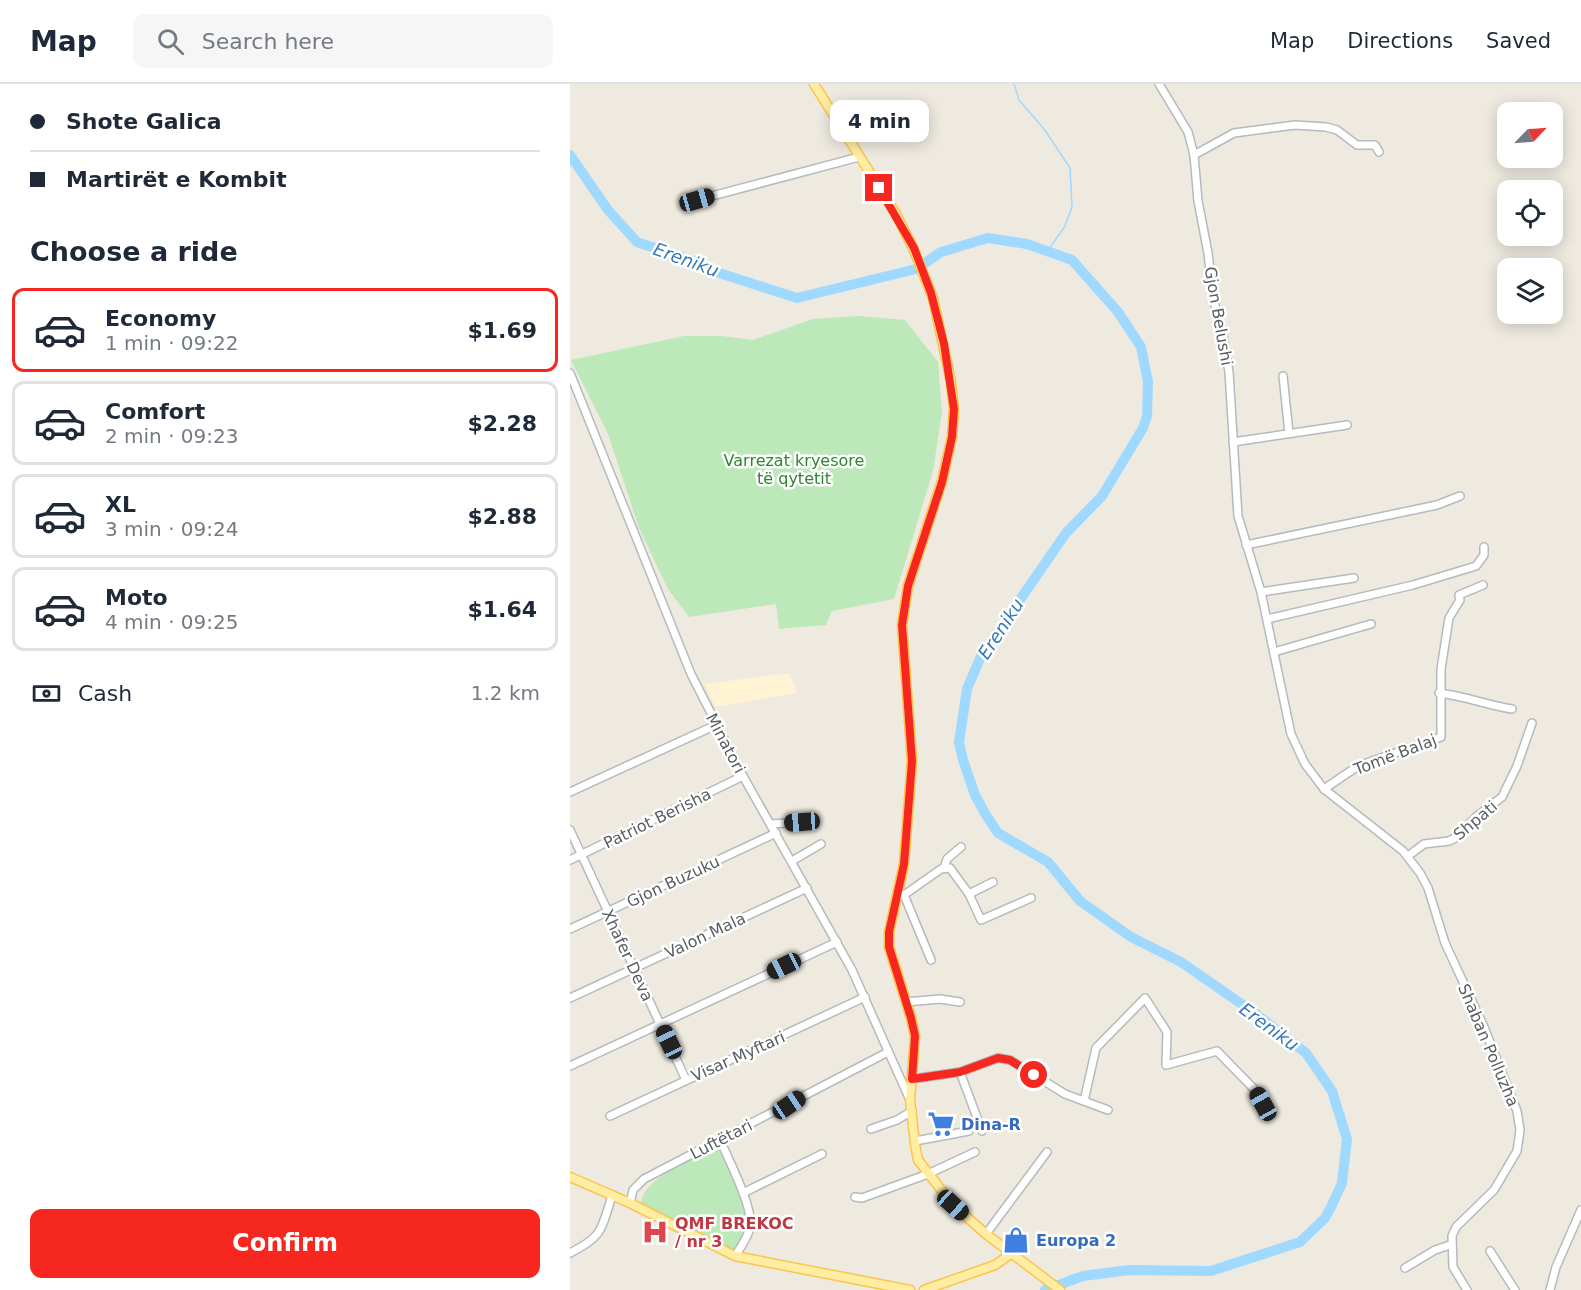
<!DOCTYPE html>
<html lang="en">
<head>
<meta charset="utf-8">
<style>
  :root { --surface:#fff; --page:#f6f6f7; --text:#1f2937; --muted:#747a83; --line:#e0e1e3; --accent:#f6271e }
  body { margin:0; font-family:"DejaVu Sans",sans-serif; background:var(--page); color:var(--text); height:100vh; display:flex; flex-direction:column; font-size:22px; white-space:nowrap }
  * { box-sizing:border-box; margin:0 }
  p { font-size:20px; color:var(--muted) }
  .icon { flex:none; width:33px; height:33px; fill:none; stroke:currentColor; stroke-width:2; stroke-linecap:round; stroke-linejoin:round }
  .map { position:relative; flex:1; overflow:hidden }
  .drawer { display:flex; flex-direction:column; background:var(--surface); width:570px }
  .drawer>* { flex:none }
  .top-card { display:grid; align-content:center; height:132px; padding:0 30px; background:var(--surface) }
  .needle { width:39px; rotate:65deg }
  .tools { position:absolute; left:927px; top:18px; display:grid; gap:12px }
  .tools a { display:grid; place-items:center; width:66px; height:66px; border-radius:12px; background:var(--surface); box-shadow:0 3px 15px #0003; font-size:30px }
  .end { position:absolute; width:27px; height:27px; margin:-14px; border:8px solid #f6271e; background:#fff; box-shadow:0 0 0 3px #fff }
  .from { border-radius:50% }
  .bubble { position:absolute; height:42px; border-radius:12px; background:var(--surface); box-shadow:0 3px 15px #0003; font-size:20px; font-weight:600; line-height:42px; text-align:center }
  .car { position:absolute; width:18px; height:36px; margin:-18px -9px; border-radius:8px; box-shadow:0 0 4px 2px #0007; background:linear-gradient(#222 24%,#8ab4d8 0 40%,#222 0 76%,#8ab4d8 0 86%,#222 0) }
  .top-card b { display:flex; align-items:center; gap:21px; height:57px; font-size:22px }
  .top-card b+b { border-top:2px solid var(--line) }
  .top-card i { width:15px; height:15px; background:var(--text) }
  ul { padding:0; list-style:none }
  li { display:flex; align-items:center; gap:18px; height:84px; margin:0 12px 9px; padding:0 18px; border:3px solid var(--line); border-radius:12px }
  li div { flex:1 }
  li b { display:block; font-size:22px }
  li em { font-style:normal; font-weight:600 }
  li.current { border-color:var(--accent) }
  li>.icon { width:54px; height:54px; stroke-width:1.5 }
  h2 { padding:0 30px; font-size:27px; line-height:72px }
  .pay { display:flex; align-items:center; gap:15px; height:66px; padding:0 30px; font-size:22px }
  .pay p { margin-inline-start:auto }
  .primary-button { display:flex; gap:12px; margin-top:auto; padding:12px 30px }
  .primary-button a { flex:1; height:69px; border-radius:12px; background:var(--accent); color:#fff; font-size:24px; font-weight:600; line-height:69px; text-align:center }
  header { display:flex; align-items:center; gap:36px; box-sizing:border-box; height:84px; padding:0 30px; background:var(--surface); border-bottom:2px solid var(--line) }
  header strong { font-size:28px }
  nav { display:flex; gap:33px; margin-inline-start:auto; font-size:21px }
  .search { width:420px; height:54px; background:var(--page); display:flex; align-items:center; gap:15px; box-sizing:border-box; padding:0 21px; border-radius:12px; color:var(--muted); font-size:22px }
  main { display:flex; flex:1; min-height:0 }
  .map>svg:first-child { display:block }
  .commercial { fill:#fff3d4 }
  .green { fill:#bce8ba }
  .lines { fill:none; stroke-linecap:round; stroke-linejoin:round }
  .stream { stroke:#9fd9ff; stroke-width:1.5 }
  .river { stroke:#9fd9ff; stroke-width:10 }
  .minor-casing { stroke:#b6b9be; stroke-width:10 }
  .major-casing { stroke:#fcc44b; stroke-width:11 }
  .minor { stroke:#fff; stroke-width:7 }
  .major { stroke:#ffeda4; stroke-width:8 }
  .route { stroke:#f6271e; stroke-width:8 }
  .labels { text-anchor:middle; stroke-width:5; stroke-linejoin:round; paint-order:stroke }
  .street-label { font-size:16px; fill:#595e63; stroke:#fff }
  .park-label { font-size:16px; fill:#2e862e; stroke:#fff }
  .shop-label { font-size:16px; font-weight:bold; fill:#366cbe; stroke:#fff; text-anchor:start }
  .health-label { font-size:16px; font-weight:bold; fill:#be3a42; stroke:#fff; text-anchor:start }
  .water-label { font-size:18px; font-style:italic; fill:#3579b8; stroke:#fff }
</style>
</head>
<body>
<header>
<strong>Map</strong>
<div class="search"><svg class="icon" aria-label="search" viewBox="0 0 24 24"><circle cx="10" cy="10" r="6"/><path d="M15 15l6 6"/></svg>Search here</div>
<nav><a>Map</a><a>Directions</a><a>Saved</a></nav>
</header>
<main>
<section class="drawer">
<div class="top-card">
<b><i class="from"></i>Shote Galica</b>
<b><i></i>Martirët e Kombit</b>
</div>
<h2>Choose a ride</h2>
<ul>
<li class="current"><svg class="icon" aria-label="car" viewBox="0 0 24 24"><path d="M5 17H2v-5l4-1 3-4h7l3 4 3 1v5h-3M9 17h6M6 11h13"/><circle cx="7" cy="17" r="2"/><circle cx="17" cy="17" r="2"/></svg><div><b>Economy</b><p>1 min · 09:22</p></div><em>$1.69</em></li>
<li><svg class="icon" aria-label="car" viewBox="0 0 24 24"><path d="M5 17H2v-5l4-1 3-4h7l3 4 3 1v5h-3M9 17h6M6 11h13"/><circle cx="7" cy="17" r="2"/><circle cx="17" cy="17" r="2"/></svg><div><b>Comfort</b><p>2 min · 09:23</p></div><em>$2.28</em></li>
<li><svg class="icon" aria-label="car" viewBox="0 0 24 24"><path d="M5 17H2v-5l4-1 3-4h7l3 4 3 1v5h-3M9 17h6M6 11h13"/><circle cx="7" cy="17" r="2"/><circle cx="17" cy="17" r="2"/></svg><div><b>XL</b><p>3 min · 09:24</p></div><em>$2.88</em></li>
<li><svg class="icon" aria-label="car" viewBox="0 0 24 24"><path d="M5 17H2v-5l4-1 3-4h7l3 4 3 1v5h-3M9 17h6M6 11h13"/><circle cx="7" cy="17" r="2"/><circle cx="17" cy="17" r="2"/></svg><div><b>Moto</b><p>4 min · 09:25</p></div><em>$1.64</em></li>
</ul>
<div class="pay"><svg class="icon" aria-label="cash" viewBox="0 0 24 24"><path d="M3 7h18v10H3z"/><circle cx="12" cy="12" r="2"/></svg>Cash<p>1.2 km</p></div>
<div class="primary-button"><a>Confirm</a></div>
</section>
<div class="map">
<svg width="1011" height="1206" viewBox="0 0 1011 1206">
  <rect width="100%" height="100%" fill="#eeeae0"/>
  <polygon class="commercial" points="219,589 227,609 145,623 135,600"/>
  <g class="green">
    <polygon points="288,232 335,236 368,278 372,328 363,387 324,515 262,527 256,541 209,545 206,520 119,533 98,505 69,444 38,350 1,276 114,252 152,252 183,256 243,235"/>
    <path d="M148 1061C158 1083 182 1122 176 1146 174 1153 168 1160 163 1166L71 1120C73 1093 126 1073 148 1061Z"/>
  </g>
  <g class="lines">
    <polyline class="stream" points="444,0 449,16 474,45 500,84 502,123 495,142 477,168"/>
    <polyline class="river" points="0,71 38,126 67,158 124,177 143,187 227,214 346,185 371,168 418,154 457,160 502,176 548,228 571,263 578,298 577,332 573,344 532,412 496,449 411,572 397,605 389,658 393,676 405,711 416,731 428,749 478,778 510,817 561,853 611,878 686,930 736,969 762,1007 777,1055 772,1099 762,1121 755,1134 730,1158 641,1187 559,1186 513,1192 475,1206"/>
    <g class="minor-casing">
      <g id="minor">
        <polyline points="589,0 618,48 624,71 628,117 638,169 643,214 653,251 659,288 668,432 691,508 721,650 735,680 754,705 833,767 850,789 858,804 875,859 914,943 947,1027 950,1046 947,1067 924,1106 886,1143 882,1152 883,1183 897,1206"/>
        <polyline points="624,71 664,49 725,41 756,43 767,46 787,61 805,61 809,68"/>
        <polyline points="127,116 289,73"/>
        <polyline points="0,289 121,590 173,692 282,886 340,1016"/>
        <polyline points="713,292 719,349"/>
        <polyline points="663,358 777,341"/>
        <polyline points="676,461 867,421 890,412"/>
        <polyline points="691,508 784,494"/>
        <polyline points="697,535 843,501 906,482 914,471 914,463"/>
        <polyline points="704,568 801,540"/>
        <path d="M869 609C895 612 917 621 942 625"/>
        <polyline points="754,705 788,682 871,653 871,585 879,534 890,516 889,511 913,501"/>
        <polyline points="0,708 146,641"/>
        <polyline points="201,740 232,738"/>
        <polyline points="0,746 116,996"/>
        <polyline points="838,772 854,760 879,757 885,754 906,733 932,713 947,682 962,639"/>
        <polyline points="0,776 173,692"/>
        <polyline points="222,777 251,760"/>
        <polyline points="374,784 377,775 391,763"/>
        <polyline points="399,810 423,798"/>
        <polyline points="327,811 334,811 371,785 380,784 399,810 411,836 461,814"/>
        <polyline points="334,811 361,876"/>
        <polyline points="0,845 206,749"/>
        <polyline points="0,914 237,804"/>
        <polyline points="336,918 370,915 390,918"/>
        <polyline points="0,982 267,858"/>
        <polyline points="390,988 412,1047"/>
        <polyline points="342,995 390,988 428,974 440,976 495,1010 538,1026"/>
        <polyline points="514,1017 526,964 575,914 597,948 596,981 647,967 685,1006 693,1019"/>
        <polyline points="40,1032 295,913"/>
        <polyline points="301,1045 327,1036 342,1027"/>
        <path d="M150 1056C158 1074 184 1125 180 1143 178 1154 170 1164 165 1172"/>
        <polyline points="345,1057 399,1047"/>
        <polyline points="173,1109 252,1070"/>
        <polyline points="285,1113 292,1114 358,1090 405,1068"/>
        <polyline points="60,1119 63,1106 74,1095 318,968"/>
        <polyline points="416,1150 477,1068"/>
        <polyline points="920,1167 945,1206"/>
        <path d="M0 1169C34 1152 31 1145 42 1112"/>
        <polyline points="835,1184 865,1166 880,1161"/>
        <polyline points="980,1206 986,1183 1011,1126"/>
      </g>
    </g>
    <g class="major-casing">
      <g id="major">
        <polyline points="244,0 326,130 343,164 363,214 381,298 384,325 382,353 372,397 338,502 332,541 342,677 334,780 319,848 319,863 341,934 345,952 340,1016 345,1060 348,1076 383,1121 416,1150 490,1206"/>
        <polyline points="0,1093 60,1119 165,1172 340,1206"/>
        <polyline points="354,1206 425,1181 442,1169"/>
      </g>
    </g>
    <use href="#minor" class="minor"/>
    <use href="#major" class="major"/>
  </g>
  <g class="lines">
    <polyline class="route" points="309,104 344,164 361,209 374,260 384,325 382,353 372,398 338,502 332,541 342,677 334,780 319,848 319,863 341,934 345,952 342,995 390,988 428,974 440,976 464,991"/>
  </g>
  <defs>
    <g id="supermarket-bare" transform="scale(2.07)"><path d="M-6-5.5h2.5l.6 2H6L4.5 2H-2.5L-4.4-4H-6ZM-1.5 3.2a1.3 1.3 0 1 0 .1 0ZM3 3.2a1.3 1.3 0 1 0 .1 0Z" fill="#3f7fe0" stroke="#fff" stroke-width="2.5" paint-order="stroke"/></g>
    <g id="hospital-bare" transform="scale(2.07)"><path d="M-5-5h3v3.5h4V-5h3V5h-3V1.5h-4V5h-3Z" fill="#e0444e" stroke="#fff" stroke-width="2.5" paint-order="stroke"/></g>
    <g id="shop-bare" transform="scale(2.07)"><path d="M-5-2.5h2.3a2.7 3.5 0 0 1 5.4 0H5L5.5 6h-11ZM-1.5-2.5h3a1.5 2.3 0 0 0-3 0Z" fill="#3f7fe0" stroke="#fff" stroke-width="2.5" paint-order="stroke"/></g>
  </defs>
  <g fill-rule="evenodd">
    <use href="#supermarket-bare" x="371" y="1040"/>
    <use href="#hospital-bare" x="85" y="1148"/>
    <use href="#shop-bare" x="446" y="1156"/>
  </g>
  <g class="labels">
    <g class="street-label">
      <text transform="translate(649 232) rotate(80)" y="6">Gjon Belushi</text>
      <text transform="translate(156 659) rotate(62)" y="6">Minatori</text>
      <text transform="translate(825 670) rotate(-21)" y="6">Tomë Balaj</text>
      <text transform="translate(87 734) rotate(-26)" y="6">Patriot Berisha</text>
      <text transform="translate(905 736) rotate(-40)" y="6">Shpati</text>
      <text transform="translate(103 797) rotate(-25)" y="6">Gjon Buzuku</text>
      <text transform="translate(135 851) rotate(-25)" y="6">Valon Mala</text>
      <text transform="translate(58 871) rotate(65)" y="6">Xhafer Deva</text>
      <text transform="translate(919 961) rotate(67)" y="6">Shaban Polluzha</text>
      <text transform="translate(168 972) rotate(-24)" y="6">Visar Myftari</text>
      <text transform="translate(151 1055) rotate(-27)" y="6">Luftëtari</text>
    </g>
    <g class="park-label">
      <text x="224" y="382">Varrezat kryesore<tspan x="224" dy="18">të qytetit</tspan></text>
    </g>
    <g class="shop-label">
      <text x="391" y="1046">Dina-R</text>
      <text x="466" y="1162">Europa 2</text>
    </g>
    <g class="health-label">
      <text x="105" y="1145">QMF BREKOC<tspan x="105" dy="18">/ nr 3</tspan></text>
    </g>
    <g class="water-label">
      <text transform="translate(116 176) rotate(20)" y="6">Ereniku</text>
      <text transform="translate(431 545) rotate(-57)" y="6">Ereniku</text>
      <text transform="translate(699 943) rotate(36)" y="6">Ereniku</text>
    </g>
  </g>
</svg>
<div class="tools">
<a><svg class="needle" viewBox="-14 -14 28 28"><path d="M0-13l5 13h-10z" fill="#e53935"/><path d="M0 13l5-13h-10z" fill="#747a83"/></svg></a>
<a><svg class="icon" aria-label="locate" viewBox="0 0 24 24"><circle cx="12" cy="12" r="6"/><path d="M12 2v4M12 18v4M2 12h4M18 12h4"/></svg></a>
<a><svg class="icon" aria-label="layers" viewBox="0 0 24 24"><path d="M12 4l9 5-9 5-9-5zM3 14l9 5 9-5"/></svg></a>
</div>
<i class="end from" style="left:464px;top:991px"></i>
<i class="end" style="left:309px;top:104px"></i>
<div class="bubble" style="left:260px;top:16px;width:99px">4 min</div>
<i class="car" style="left:127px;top:116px;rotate:74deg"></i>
<i class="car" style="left:232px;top:738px;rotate:266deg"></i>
<i class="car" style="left:214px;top:882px;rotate:244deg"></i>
<i class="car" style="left:99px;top:958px;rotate:335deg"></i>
<i class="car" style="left:693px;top:1020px;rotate:331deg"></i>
<i class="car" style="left:219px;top:1021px;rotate:56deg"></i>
<i class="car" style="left:383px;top:1121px;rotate:132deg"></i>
</div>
</main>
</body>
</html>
